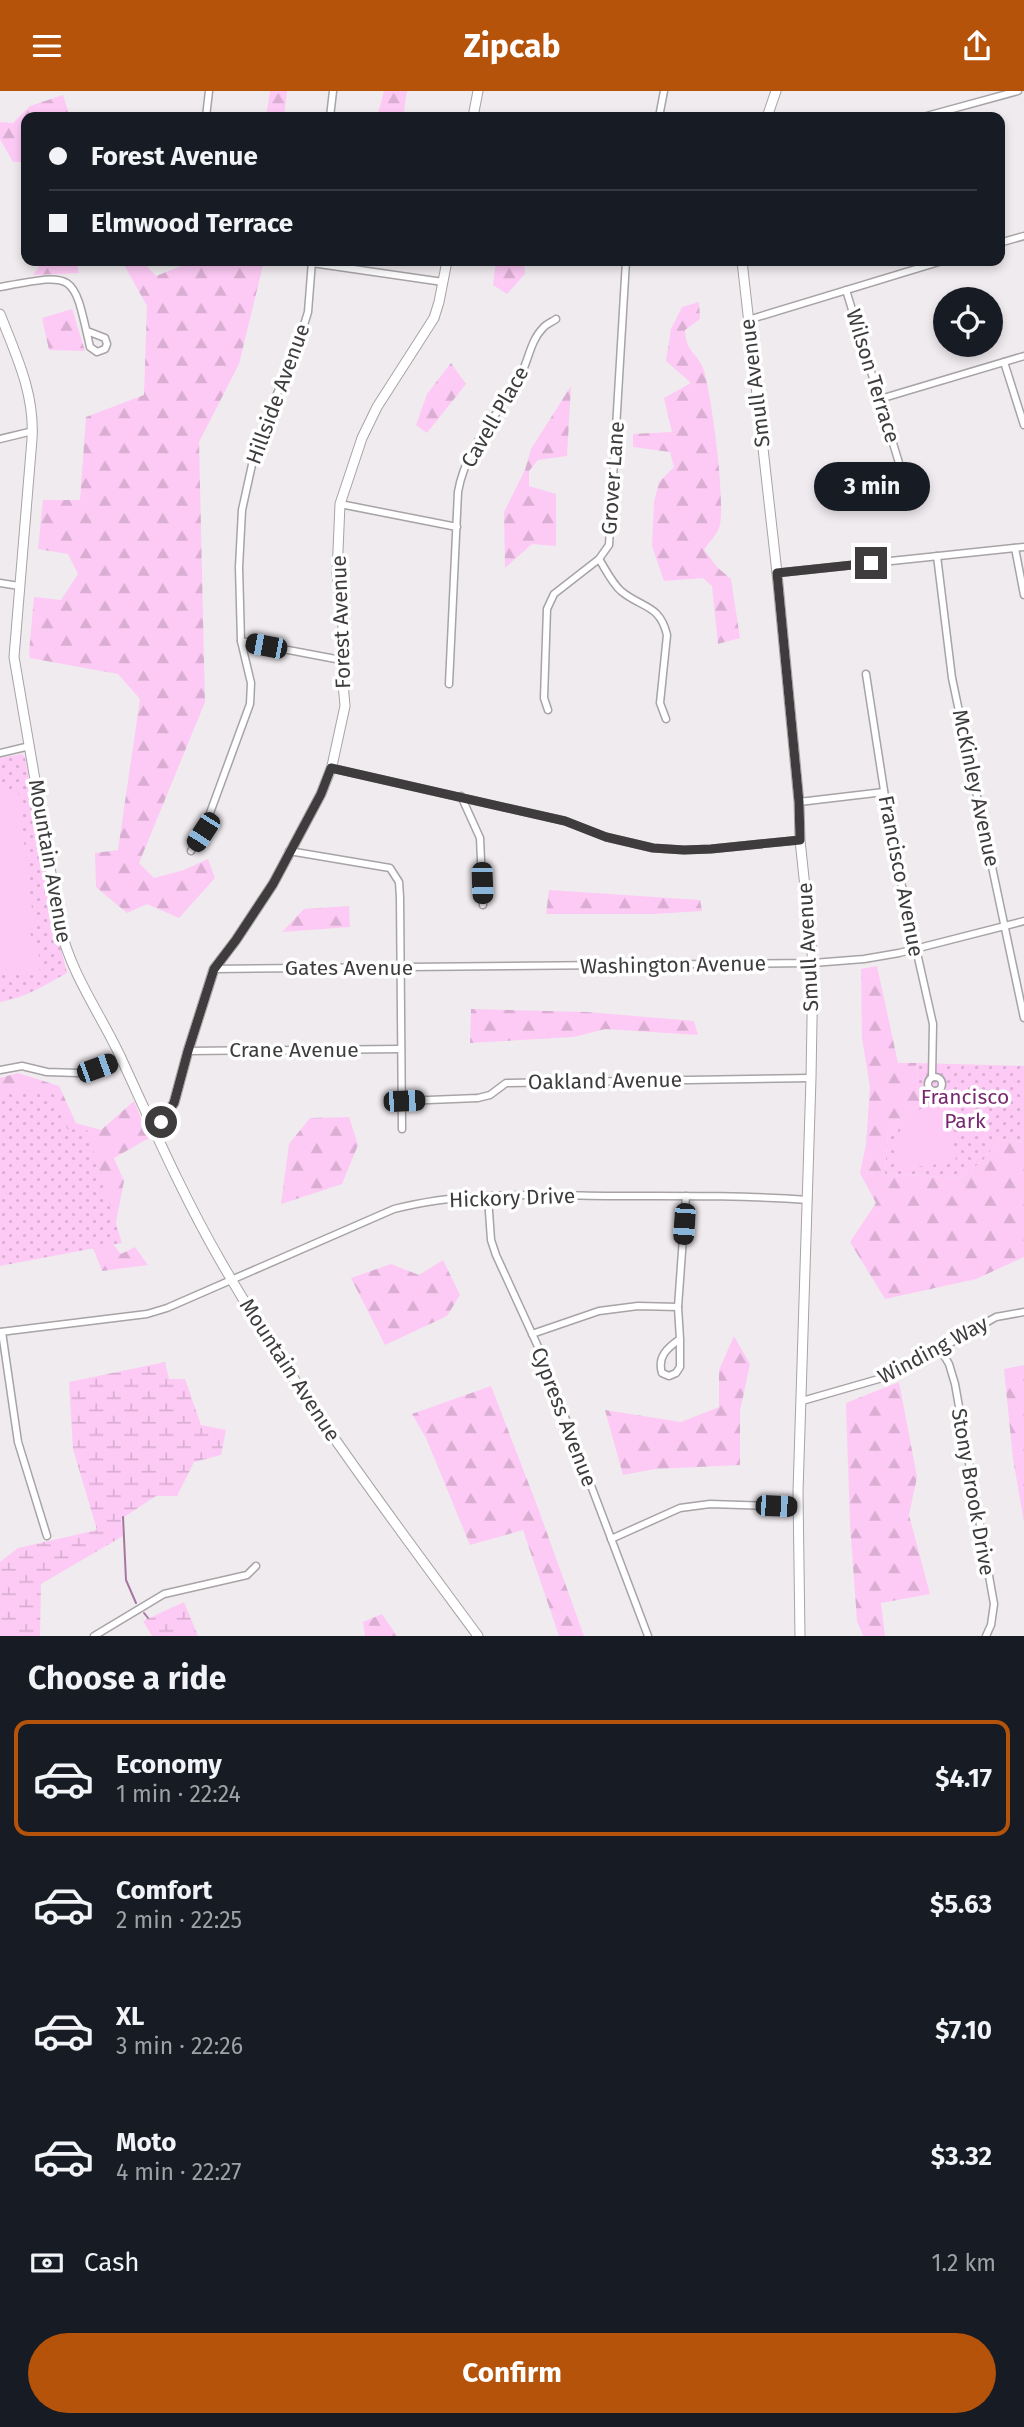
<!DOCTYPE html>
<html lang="en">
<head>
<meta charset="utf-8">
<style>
  :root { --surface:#171b24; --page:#242831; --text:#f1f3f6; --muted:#9ea1a6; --line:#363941; --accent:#b45309 }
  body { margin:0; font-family:"Fira Sans",sans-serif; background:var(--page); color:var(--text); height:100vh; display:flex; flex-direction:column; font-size:26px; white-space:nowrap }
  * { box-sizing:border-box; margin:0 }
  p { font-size:23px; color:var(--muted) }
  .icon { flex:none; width:38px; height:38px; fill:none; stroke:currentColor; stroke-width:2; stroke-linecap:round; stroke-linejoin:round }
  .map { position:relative; height:1545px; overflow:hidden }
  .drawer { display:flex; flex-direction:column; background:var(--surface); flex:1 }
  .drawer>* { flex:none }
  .guide { position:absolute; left:21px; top:21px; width:984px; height:154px; border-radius:14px; box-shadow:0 4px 10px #0003; display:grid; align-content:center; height:154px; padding:0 28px; background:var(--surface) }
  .tools { position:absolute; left:933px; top:196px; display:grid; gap:14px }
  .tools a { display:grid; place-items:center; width:70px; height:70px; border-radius:50%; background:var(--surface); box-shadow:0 4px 10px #0003; font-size:35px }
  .end { position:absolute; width:32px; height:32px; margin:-16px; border:9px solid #3e3c3d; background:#fff; box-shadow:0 0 0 4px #fff }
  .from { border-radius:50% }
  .bubble { position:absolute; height:49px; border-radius:24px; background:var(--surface); box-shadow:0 4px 10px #0003; font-size:23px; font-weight:700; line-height:49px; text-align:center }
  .car { position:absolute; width:21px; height:42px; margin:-21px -10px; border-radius:9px; box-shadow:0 0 5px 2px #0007; background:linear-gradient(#222 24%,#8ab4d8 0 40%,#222 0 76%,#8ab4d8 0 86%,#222 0) }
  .guide b { display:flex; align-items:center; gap:24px; height:66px; font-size:26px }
  .guide b+b { border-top:2px solid var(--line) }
  .guide i { width:18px; height:18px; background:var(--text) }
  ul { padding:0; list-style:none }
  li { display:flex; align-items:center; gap:21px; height:116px; margin:0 14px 10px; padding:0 14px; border:4px solid transparent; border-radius:14px }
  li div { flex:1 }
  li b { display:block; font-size:26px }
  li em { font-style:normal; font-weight:700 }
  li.current { border-color:var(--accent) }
  li>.icon { width:63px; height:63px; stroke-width:1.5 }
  h2 { padding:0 28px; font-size:32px; line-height:84px }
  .pay { display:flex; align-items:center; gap:18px; height:77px; padding:0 28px; font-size:26px }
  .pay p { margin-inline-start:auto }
  .primary-button { display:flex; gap:14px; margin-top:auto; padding:14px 28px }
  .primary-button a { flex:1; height:80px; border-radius:42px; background:var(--accent); color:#fff; font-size:28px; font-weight:700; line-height:80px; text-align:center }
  header { display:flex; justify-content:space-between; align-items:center; height:91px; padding:0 28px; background:var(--accent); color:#fff; font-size:32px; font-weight:700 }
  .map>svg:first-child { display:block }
  .forest { fill:url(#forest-firs) }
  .wetland { fill:url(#wetland-marsh) }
  .park { fill:url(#park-dots) }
  .garden { fill:#fdcaf5 }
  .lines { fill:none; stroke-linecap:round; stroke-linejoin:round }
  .stream { stroke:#a6769f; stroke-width:2 }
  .street-casing { stroke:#a7a3a7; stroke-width:9 }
  .secondary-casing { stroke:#a7a3a7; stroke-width:11 }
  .street { stroke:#fff; stroke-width:6 }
  .secondary { stroke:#fff; stroke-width:9 }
  .route { stroke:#3e3c3d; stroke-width:9 }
  .labels { text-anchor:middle; stroke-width:7; stroke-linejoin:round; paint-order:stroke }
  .street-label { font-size:21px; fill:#3e3c3d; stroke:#fff }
  .park-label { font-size:21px; fill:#782970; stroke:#fff }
</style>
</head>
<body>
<header><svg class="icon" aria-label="menu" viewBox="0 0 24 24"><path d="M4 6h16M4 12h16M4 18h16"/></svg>Zipcab<svg class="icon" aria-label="share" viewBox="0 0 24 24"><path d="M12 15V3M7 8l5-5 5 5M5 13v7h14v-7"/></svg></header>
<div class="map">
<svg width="1024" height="1545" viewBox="0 0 1024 1545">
  <defs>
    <pattern id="forest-firs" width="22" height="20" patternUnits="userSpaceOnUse" patternTransform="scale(1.75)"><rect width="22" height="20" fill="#fdcaf5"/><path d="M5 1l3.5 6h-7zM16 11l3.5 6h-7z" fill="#daaed3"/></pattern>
    <pattern id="wetland-marsh" width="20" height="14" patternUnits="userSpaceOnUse" patternTransform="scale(1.75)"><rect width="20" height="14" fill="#fdcaf5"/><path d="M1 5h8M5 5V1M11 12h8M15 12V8" fill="none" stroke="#daaed3"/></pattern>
    <pattern id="park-dots" width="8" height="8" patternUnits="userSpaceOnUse" patternTransform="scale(1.75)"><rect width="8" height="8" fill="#fdcaf5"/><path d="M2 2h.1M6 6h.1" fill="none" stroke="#daaed3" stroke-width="1.8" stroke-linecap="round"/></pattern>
  </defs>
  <rect width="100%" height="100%" fill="#f0ebef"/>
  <g class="forest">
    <polygon points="270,0 287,0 284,26 266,26"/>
    <polygon points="384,0 407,0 403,26 377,26"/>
    <polygon points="63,4 70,26 26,26 26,71 13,71 0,48 0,31 13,32 30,15"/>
    <polygon points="39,170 76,170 79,182 33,184 40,174"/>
    <polygon points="122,170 142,170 156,185 194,170 264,170 239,273 199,351 205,611 139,772 154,787 184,779 208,768 215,787 179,827 147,813 127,822 96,796 95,762 118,759 140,608 118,583 30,567 29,562 34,506 61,509 78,483 68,463 38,458 43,409 80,409 86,326 144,304 147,215"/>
    <polygon points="496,170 524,170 525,183 507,203 493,194"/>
    <path d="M699 211 700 228 685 239C686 262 696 260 703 277 711 299 727 417 719 437 716 445 708 452 704 459L718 477 731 488 740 547 718 553 712 495 703 487 664 490 652 455 654 411 659 391 674 376 670 361 633 356V343L672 341 664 307 691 292 666 270 671 238 682 216Z"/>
    <polygon points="72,218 85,260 49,259 42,227"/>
    <polygon points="451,272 466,293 427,342 416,334 427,303"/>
    <polygon points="571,295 567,365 538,369 529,380 529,395 556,403 556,455 532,453 505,477 504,421 525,379 531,358"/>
    <polygon points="549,799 700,809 702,820 654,823 546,823"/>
    <polygon points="349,815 350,836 282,841 304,818"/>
    <polygon points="877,875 898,972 916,972 920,1012 888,1039 885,1083 961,1087 983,1069 1000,1048 1024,1051 1024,1166 976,1188 885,1208 850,1151 876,1112 860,1082 866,1053 870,996 862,947 861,878"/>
    <polygon points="471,918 587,921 694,930 698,944 605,938 574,946 470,952"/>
    <polygon points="18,982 59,995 76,1032 101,1039 134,1010 149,1047 114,1067 124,1090 112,1152 121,1163 135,1156 148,1174 102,1180 64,1082 0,1079 0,987"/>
    <polygon points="349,1026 358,1054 342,1093 281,1113 289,1053 310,1027"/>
    <polygon points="443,1169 460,1204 447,1225 385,1254 351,1187 391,1173 419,1184"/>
    <polygon points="734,1245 750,1273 740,1320 740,1374 655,1378 623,1384 605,1319 681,1331 719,1316 719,1279"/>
    <polygon points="1024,1274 1024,1431 1013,1368 1004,1278"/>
    <polygon points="899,1291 917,1386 909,1424 930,1503 881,1512 885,1545 863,1545 857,1530 850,1433 846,1312"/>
    <polygon points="491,1295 538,1417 584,1545 559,1545 523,1439 470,1454 426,1347 412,1323"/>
    <polygon points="382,1523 397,1545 365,1545 363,1531"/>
  </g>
  <g class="wetland">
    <polygon points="165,1271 169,1288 185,1288 201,1334 226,1339 221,1364 194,1371 177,1405 156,1405 121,1428 123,1445 41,1493 40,1545 0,1545 0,1471 18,1457 97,1439 73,1358 69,1291"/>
    <polygon points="184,1511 198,1545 152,1545 143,1530"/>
  </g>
  <g class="park">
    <path d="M22 663 25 666 53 826 67 882C45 894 25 907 0 911V667Z"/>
    <polygon points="916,972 1024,975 1024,1051 1000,1048 983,1069 961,1087 885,1083 888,1039 920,1012"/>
    <polygon points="53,999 67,1038 87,1039 122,1152 0,1175 0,1001"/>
  </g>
  <g class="garden">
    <polygon points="18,699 34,835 28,837 39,865 40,883 0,884 0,702"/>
    <path d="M939 1011H949L956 1071 896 1078C889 1045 907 1018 939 1011Z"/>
  </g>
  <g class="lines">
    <g class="stream">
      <polyline points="123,1426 126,1489 136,1512"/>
      <polyline points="144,1522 148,1527"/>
    </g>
    <g class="street-casing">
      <g id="street">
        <polyline points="206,26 209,0"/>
        <polyline points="330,26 333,0"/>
        <polyline points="659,26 664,0"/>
        <polyline points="923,26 1018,0"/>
        <polyline points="999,152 1024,145"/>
        <polyline points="312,172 443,191"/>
        <path d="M0 196C76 182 73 180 90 256L97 261 105 258 107 253 105 247 87 240"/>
        <polyline points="846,199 911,411"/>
        <polyline points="748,229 942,170"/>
        <polyline points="1004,271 1024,334"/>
        <polyline points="880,308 1024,265"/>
        <polyline points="0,348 33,340"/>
        <polyline points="340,413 457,436"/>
        <polyline points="1015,457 1024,504"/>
        <polyline points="937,465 952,587 1024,927"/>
        <path d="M599 468C606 479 612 492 621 500 641 517 660 513 667 544L660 612 666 628"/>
        <polyline points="777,482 1024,456"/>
        <polyline points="0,492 19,495"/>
        <polyline points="241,550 341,569"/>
        <polyline points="866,583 892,751 933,933 932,986"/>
        <path d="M449 593 458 401C466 354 501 322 522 281 529 267 531 249 543 237 546 233 552 231 556 228"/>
        <polyline points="548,619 544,607 547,518 554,503 599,468 609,454 626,170"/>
        <polyline points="0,662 30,655"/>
        <polyline points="331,677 565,730 606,746 653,757 684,759 711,758 800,749"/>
        <polyline points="461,705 480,747 483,814"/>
        <polyline points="799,711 884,701"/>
        <polyline points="191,760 203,741 250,613 251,592 241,550 239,476 242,419 257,351 299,250 308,221 312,170"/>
        <polyline points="289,760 390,777 399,791 400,806 402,1038"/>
        <polyline points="214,878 813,872 864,868 899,862 1024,830"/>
        <polyline points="188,960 401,958"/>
        <polyline points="0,979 22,975 47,981 78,982 122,968"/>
        <circle cx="935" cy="993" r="7"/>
        <polyline points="404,1010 478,1007 490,1004 506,992 811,987"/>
        <polyline points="488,1106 491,1149 496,1164 540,1260 648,1545"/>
        <path d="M0 1241 147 1223 167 1217 394 1118C462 1100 535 1104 606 1105 673 1105 740 1104 808 1109"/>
        <polyline points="2,1241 18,1351 47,1445"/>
        <polyline points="532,1243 599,1220 638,1215 678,1216"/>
        <path d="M680 1248V1276L676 1282 669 1285 662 1282C657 1266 667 1257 680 1248L678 1216 686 1105"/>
        <polyline points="940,1258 949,1273 955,1293 994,1513 991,1534 986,1545"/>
        <polyline points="802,1310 896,1283 996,1226 1024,1221"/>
        <polyline points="611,1448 680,1417 710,1413 798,1416"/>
        <polyline points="94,1545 164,1503 247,1484 256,1475"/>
      </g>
    </g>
    <g class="secondary-casing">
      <g id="secondary">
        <polyline points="473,26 478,0"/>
        <polyline points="767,26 776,0"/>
        <polyline points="742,170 777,482 799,711 800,749 813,872 811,987 798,1401 800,1545"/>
        <path d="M0 223C16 264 35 303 32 348L14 566 60 835C71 884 102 925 122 969 153 1036 183 1105 220 1169 296 1301 388 1423 478 1545"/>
        <polyline points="153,1035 161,1031 174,1012 188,960 214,878 236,849 273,793 321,703 332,675 345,615 341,569 345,555 337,483 340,413 362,347 377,316 434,227 439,211 447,170"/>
      </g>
    </g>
    <use href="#street" class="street"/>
    <use href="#secondary" class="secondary"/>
  </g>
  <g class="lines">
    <polyline class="route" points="161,1031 174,1012 188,960 214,878 236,849 273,793 321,703 331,677 565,730 606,746 653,757 684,759 711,758 800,749 799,711 777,482 871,472"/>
  </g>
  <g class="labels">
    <g class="street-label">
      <text transform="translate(873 285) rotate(73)" y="7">Wilson Terrace</text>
      <text transform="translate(755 292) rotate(-97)" y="7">Smull Avenue</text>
      <text transform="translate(278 303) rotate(-70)" y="7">Hillside Avenue</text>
      <text transform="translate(495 326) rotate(-60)" y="7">Cavell Place</text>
      <text transform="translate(613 387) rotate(-86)" y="7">Grover Lane</text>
      <text transform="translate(341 531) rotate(-92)" y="7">Forest Avenue</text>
      <text transform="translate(976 697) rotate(78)" y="7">McKinley Avenue</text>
      <text transform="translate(50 770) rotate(80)" y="7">Mountain Avenue</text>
      <text transform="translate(901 785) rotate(79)" y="7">Francisco Avenue</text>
      <text transform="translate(808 856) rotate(-93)" y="7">Smull Avenue</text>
      <text transform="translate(673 874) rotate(-1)" y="7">Washington Avenue</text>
      <text x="349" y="884">Gates Avenue</text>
      <text x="294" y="966">Crane Avenue</text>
      <text transform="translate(605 990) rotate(-1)" y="7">Oakland Avenue</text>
      <text transform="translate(512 1107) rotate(-2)" y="7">Hickory Drive</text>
      <text transform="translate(933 1259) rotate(-28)" y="7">Winding Way</text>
      <text transform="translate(290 1279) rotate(57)" y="7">Mountain Avenue</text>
      <text transform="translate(564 1326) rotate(69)" y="7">Cypress Avenue</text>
      <text transform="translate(973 1401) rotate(80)" y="7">Stony Brook Drive</text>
    </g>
    <g class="park-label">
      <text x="965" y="1013">Francisco<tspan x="965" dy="24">Park</tspan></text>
    </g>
  </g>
</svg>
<div class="tools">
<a><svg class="icon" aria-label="locate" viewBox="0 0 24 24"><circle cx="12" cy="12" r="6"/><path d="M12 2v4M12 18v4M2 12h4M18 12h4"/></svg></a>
</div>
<i class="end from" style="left:161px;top:1031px"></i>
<i class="end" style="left:871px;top:472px"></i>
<div class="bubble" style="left:814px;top:371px;width:116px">3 min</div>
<i class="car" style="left:266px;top:555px;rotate:281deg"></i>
<i class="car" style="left:203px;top:741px;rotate:213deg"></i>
<i class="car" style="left:482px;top:792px;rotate:178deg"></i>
<i class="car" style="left:97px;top:977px;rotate:70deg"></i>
<i class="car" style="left:404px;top:1010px;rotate:88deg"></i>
<i class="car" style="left:684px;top:1133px;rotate:184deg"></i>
<i class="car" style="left:776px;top:1415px;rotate:92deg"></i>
<div class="guide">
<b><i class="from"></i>Forest Avenue</b>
<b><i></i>Elmwood Terrace</b>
</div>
</div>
<section class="drawer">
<h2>Choose a ride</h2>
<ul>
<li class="current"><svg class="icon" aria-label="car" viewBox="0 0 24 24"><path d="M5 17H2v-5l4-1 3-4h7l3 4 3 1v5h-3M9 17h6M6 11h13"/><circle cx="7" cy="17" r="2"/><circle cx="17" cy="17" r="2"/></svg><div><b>Economy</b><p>1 min · 22:24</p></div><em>$4.17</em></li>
<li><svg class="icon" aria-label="car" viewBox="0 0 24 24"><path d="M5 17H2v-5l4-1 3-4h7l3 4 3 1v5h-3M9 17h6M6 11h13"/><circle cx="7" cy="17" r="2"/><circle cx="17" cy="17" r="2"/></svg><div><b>Comfort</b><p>2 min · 22:25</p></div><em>$5.63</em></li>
<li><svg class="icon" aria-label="car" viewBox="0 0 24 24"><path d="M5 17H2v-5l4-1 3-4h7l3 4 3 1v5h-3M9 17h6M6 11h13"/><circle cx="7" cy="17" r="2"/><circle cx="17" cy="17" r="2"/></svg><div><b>XL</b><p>3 min · 22:26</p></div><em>$7.10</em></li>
<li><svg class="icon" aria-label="car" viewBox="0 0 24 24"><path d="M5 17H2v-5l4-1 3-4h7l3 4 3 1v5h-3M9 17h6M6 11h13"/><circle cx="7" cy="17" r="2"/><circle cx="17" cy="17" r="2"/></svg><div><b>Moto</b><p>4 min · 22:27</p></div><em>$3.32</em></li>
</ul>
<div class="pay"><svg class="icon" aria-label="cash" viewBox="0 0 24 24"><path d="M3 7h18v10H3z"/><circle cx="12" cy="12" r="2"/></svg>Cash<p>1.2 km</p></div>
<div class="primary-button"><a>Confirm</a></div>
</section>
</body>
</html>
